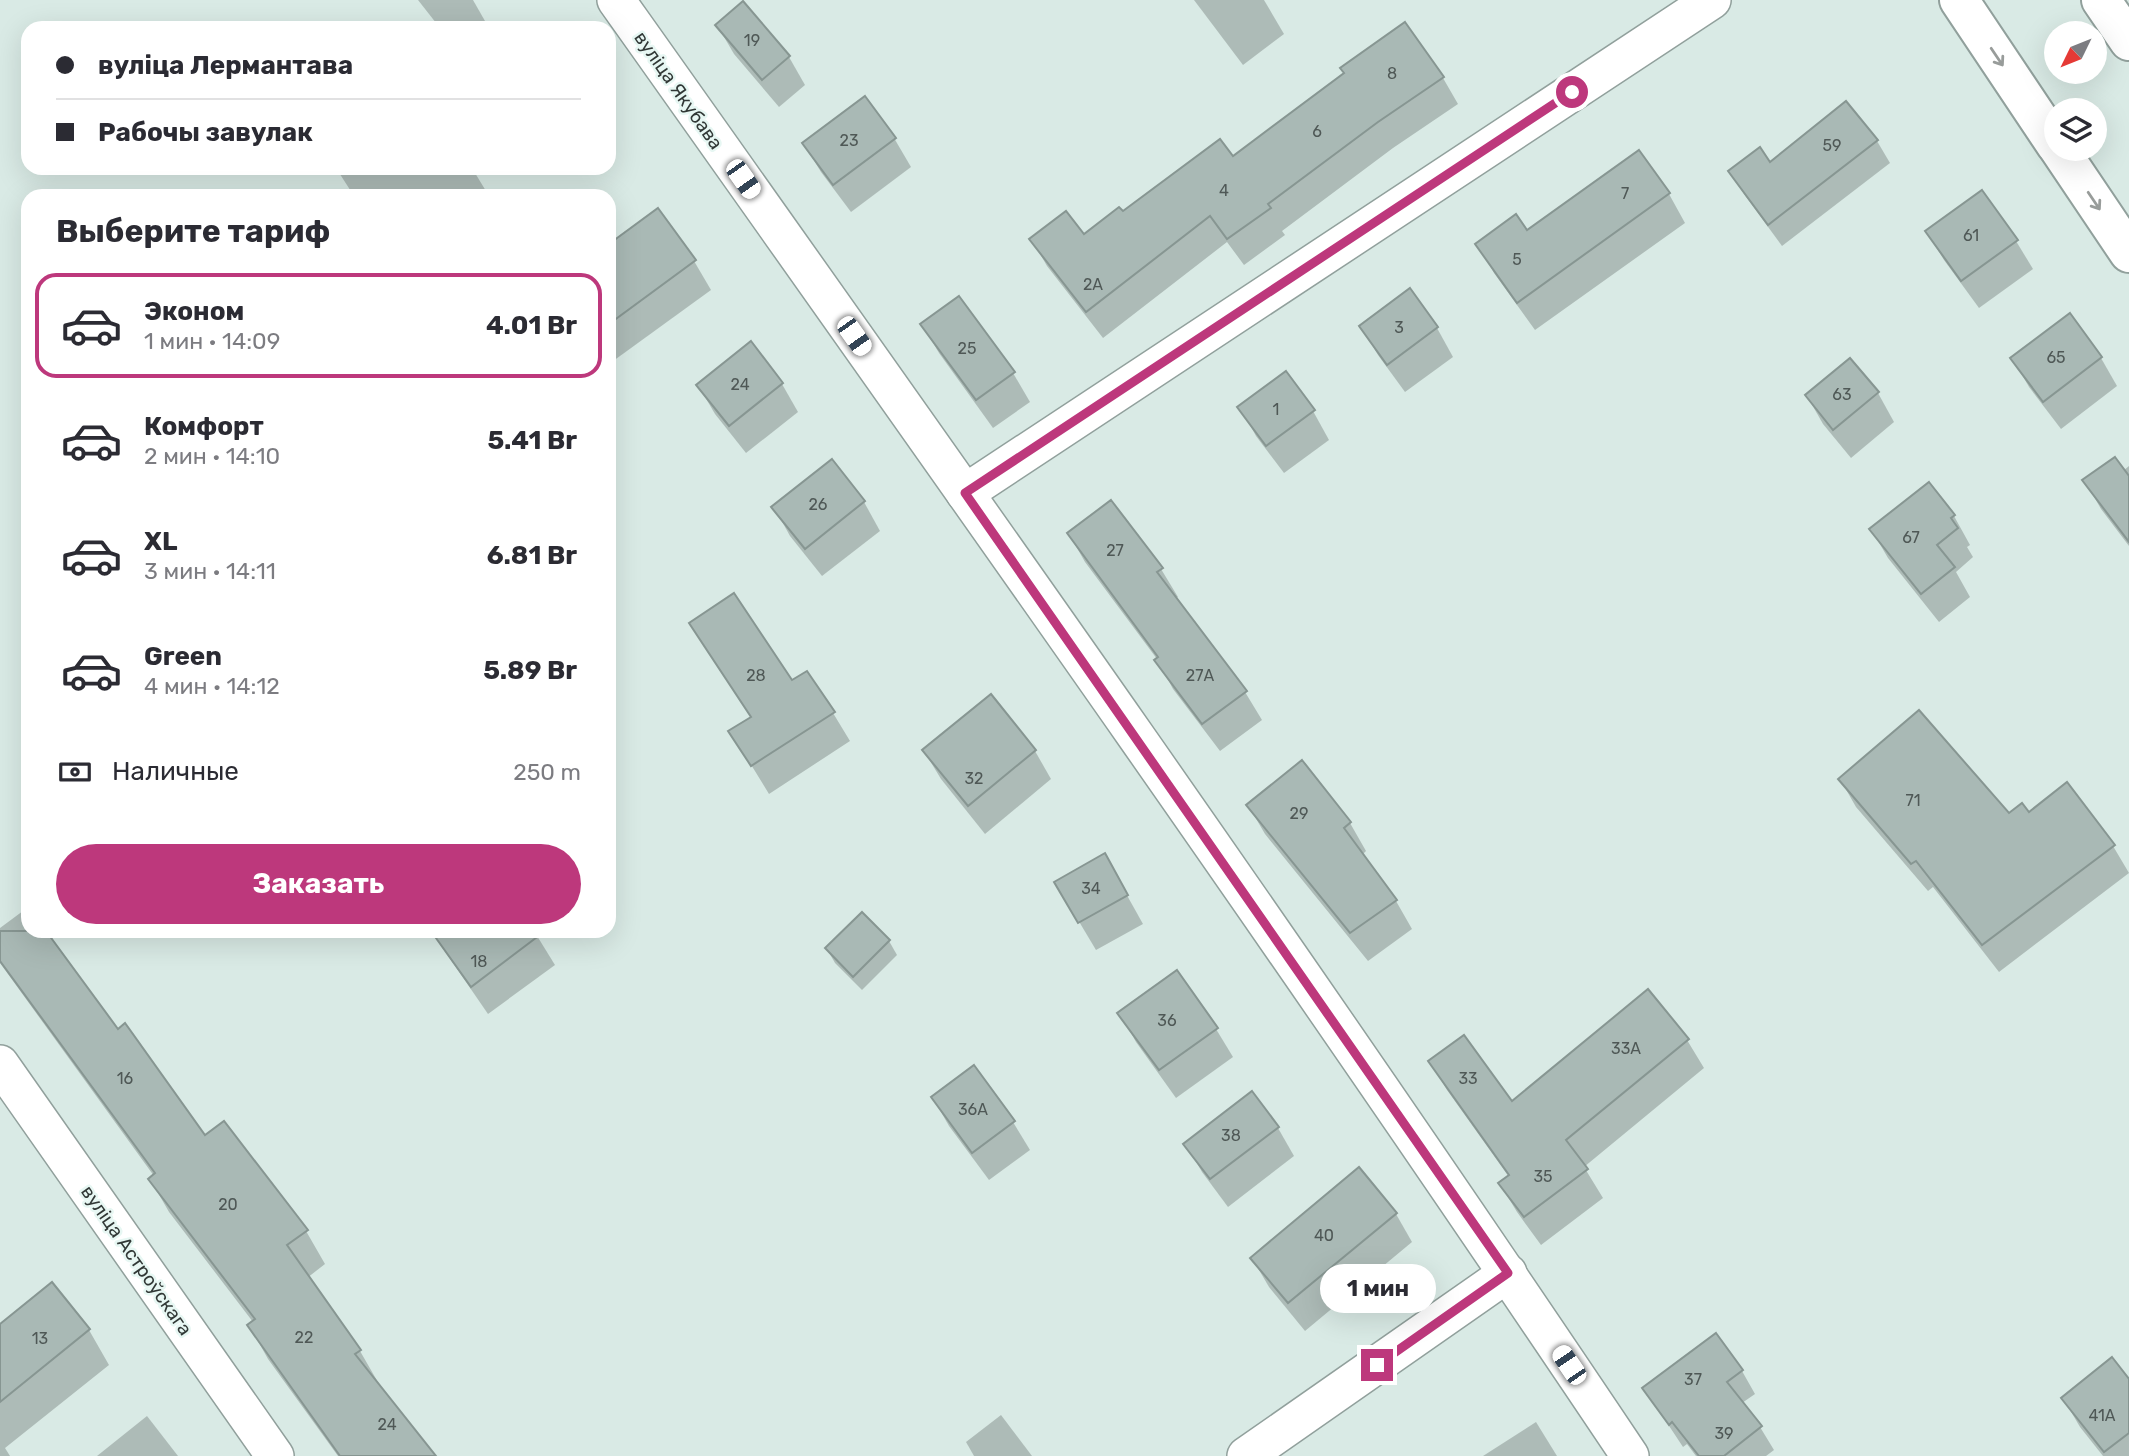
<!DOCTYPE html>
<html lang="ru">
<head>
<meta charset="utf-8">
<style>
  :root { --surface:#fff; --page:#f2f2f3; --text:#2b2b33; --muted:#7c7c81; --line:#e1e1e2; --accent:#bd387c }
  body { margin:0; font-family:Rubik,sans-serif; background:var(--page); color:var(--text); height:100vh; display:flex; flex-direction:column; font-size:26px; white-space:nowrap }
  * { box-sizing:border-box; margin:0 }
  p { font-size:23px; color:var(--muted) }
  .icon { flex:none; width:38px; height:38px; fill:none; stroke:currentColor; stroke-width:2; stroke-linecap:round; stroke-linejoin:round }
  .map { position:relative; flex:1; overflow:hidden }
  .side { position:absolute; left:21px; top:189px; width:595px; height:749px; display:flex; flex-direction:column; background:var(--surface); border-radius:21px; box-shadow:0 7px 28px #0002 }
  .side>* { flex:none }
  .top-card { position:absolute; left:21px; top:21px; width:595px; height:154px; border-radius:21px; box-shadow:0 7px 28px #0002; display:grid; align-content:center; height:154px; padding:0 35px; background:var(--surface) }
  .needle { width:46px; rotate:227deg }
  .controls { position:absolute; left:2044px; top:21px; display:grid; gap:14px }
  .controls a { display:grid; place-items:center; width:63px; height:63px; border-radius:50%; background:var(--surface); box-shadow:0 7px 28px #0002; font-size:35px }
  .end { position:absolute; width:32px; height:32px; margin:-16px; border:9px solid #bd387c; background:#fff; box-shadow:0 0 0 4px #fff }
  .from { border-radius:50% }
  .bubble { position:absolute; height:49px; border-radius:24px; background:var(--surface); box-shadow:0 7px 28px #0002; font-size:23px; font-weight:700; line-height:49px; text-align:center }
  .car { position:absolute; width:21px; height:42px; margin:-21px -10px; border-radius:9px; box-shadow:0 0 5px 2px #0007; background:linear-gradient(#fff 24%,#345 0 40%,#fff 0 76%,#345 0 86%,#fff 0) }
  .top-card b { display:flex; align-items:center; gap:24px; height:66px; font-size:26px }
  .top-card b+b { border-top:2px solid var(--line) }
  .top-card i { width:18px; height:18px; background:var(--text) }
  ul { padding:0; list-style:none }
  li { display:flex; align-items:center; gap:21px; height:105px; margin:0 14px 10px; padding:0 21px; border:4px solid transparent; border-radius:21px }
  li div { flex:1 }
  li b { display:block; font-size:26px }
  li em { font-style:normal; font-weight:700 }
  li.selected { border-color:var(--accent) }
  li>.icon { width:63px; height:63px; stroke-width:1.5 }
  h2 { padding:0 35px; font-size:32px; line-height:84px }
  .pay { display:flex; align-items:center; gap:18px; height:77px; padding:0 35px; font-size:26px }
  .pay p { margin-inline-start:auto }
  .primary-button { display:flex; gap:14px; margin-top:auto; padding:14px 35px }
  .primary-button a { flex:1; height:80px; border-radius:42px; background:var(--accent); color:#fff; font-size:28px; font-weight:700; line-height:80px; text-align:center }
  .map>svg:first-child { display:block }
  .shadow { fill:#0003 }
  .building { fill:#a9b9b5; stroke:#879692; stroke-width:2 }
  .lines { fill:none; stroke-linecap:round; stroke-linejoin:round }
  .street-casing { stroke:#91a09c; stroke-width:40 }
  .primary-casing { stroke:#91a09c; stroke-width:42 }
  .street { stroke:#fff; stroke-width:37 }
  .primary { stroke:#fff; stroke-width:38 }
  .oneway { stroke:#989c9a }
  .route { stroke:#bd387c; stroke-width:9 }
  .labels { text-anchor:middle; stroke-width:5; stroke-linejoin:round; paint-order:stroke }
  .number-label { font-size:16px; fill:#4f5856 }
  .street-label { font-size:19px; fill:#313836; stroke:#e7f7f3 }
</style>
</head>
<body>
<div class="map">
<svg width="2129" height="1456" viewBox="0 0 2129 1456">
  <rect width="100%" height="100%" fill="#d9eae5"/>
  <g class="shadow">
    <polygon points="418,0 473,0 489,28 440,28"/>
    <polygon points="1194,0 1264,0 1284,34 1243,65"/>
    <polygon points="717,25 789,57 805,85 779,107 734,54"/>
    <polygon points="1443,78 1458,104 1393,148 1282,231 1285,235 1244,265 1227,242 1103,338 1047,266 1032,240 1084,237 1122,213 1232,159"/>
    <polygon points="894,138 911,167 851,212 821,172 804,144"/>
    <polygon points="1877,141 1890,163 1782,246 1744,194 1731,171"/>
    <polygon points="1639,153 1669,194 1685,223 1535,330 1494,273 1478,244 1527,233"/>
    <polygon points="336,168 472,168 489,196 425,196 421,191 413,196 354,196"/>
    <polygon points="1927,232 2016,241 2033,269 1979,308 1944,260"/>
    <polygon points="609,246 694,261 711,290 609,364"/>
    <polygon points="1410,291 1437,328 1453,357 1405,392 1378,355 1361,326"/>
    <polygon points="922,324 1013,373 1030,402 993,428 939,353"/>
    <polygon points="2101,358 2117,386 2061,429 2029,387 2013,359"/>
    <polygon points="1850,360 1878,393 1894,422 1851,458 1823,424 1807,396"/>
    <polygon points="782,384 798,412 746,453 715,414 698,385"/>
    <polygon points="1240,407 1313,411 1329,440 1284,473 1256,436"/>
    <polygon points="831,462 864,502 880,531 822,576 790,536 774,507"/>
    <polygon points="2129,466 2129,546 2101,509 2085,481 2123,471"/>
    <polygon points="1929,484 1954,516 1970,545 1967,547 1973,557 1956,572 1970,597 1939,622 1888,558 1871,529"/>
    <polygon points="1069,534 1161,569 1178,597 1175,599 1245,692 1262,720 1220,751 1173,689 1157,659 1085,562"/>
    <polygon points="691,623 791,683 833,713 850,741 769,794 731,732 752,718"/>
    <polygon points="991,697 1035,751 1051,779 985,834 941,779 924,751"/>
    <polygon points="1840,779 2009,815 2029,814 2113,846 2129,873 1999,972 1933,887 1928,891 1856,807"/>
    <polygon points="1248,805 1350,823 1366,851 1362,855 1396,901 1412,929 1368,961 1265,834"/>
    <polygon points="1105,856 1143,924 1096,950 1056,883"/>
    <polygon points="27,908 28,931 44,931 117,1031 205,1137 306,1231 325,1264 307,1278 360,1351 379,1384 378,1385 433,1456 338,1456 268,1359 249,1325 253,1322 169,1212 150,1179 154,1176 0,963 0,928"/>
    <polygon points="862,915 889,941 897,955 862,990 835,963 827,949"/>
    <polygon points="431,931 534,931 555,965 488,1014"/>
    <polygon points="1120,1013 1216,1029 1233,1057 1176,1098 1136,1042"/>
    <polygon points="1687,1040 1704,1068 1584,1167 1603,1198 1541,1245 1517,1212 1500,1184 1509,1177 1447,1090 1430,1061 1511,1104"/>
    <polygon points="933,1098 1013,1122 1030,1150 989,1180 949,1126"/>
    <polygon points="1278,1128 1294,1156 1228,1207 1202,1172 1186,1144"/>
    <polygon points="1396,1214 1412,1242 1305,1331 1269,1287 1252,1258"/>
    <polygon points="51,1285 89,1330 109,1365 5,1448 10,1456 0,1456 0,1326"/>
    <polygon points="1742,1371 1755,1394 1742,1403 1760,1427 1774,1450 1766,1456 1696,1456 1687,1444 1683,1447 1644,1388"/>
    <polygon points="2129,1382 2129,1456 2103,1456 2080,1427 2063,1398"/>
    <polygon points="1001,1415 1032,1456 974,1456 966,1442"/>
    <polygon points="147,1416 178,1456 97,1456"/>
    <polygon points="1536,1422 1557,1456 1483,1456"/>
  </g>
  <g class="building">
    <polygon points="743,1 790,56 762,80 715,25"/>
    <polygon points="1405,22 1444,77 1378,122 1268,204 1271,208 1227,239 1210,216 1086,312 1029,239 1066,211 1084,234 1119,207 1123,211 1220,139 1233,156 1344,73 1340,68"/>
    <polygon points="865,96 896,138 833,185 802,143"/>
    <polygon points="1846,101 1878,140 1768,225 1728,171 1760,147 1770,162"/>
    <polygon points="1639,150 1670,193 1517,303 1475,244 1516,214 1527,230"/>
    <polygon points="1982,190 2018,240 1961,281 1925,231"/>
    <polygon points="658,208 696,260 609,324 609,244"/>
    <polygon points="1410,288 1438,327 1387,365 1359,326"/>
    <polygon points="959,296 1015,372 976,400 920,324"/>
    <polygon points="2070,313 2102,357 2043,402 2010,358"/>
    <polygon points="751,341 783,383 729,426 696,385"/>
    <polygon points="1850,358 1879,392 1833,430 1805,395"/>
    <polygon points="1286,371 1315,410 1266,446 1237,407"/>
    <polygon points="2115,457 2129,476 2129,542 2082,480"/>
    <polygon points="832,459 865,501 805,549 771,507"/>
    <polygon points="1929,482 1955,515 1951,518 1958,528 1937,545 1955,567 1921,594 1869,529"/>
    <polygon points="1111,500 1163,568 1157,572 1247,691 1202,724 1154,660 1158,657 1067,533"/>
    <polygon points="734,593 792,680 807,671 835,712 751,766 728,731 751,717 689,623"/>
    <polygon points="991,694 1036,750 968,806 922,750"/>
    <polygon points="1919,710 2009,813 2022,803 2029,812 2067,782 2115,845 1982,945 1916,861 1911,864 1838,779"/>
    <polygon points="1302,760 1351,822 1344,828 1397,900 1350,933 1246,805"/>
    <polygon points="1105,853 1128,895 1078,923 1054,882"/>
    <polygon points="862,912 890,940 853,977 825,948"/>
    <polygon points="0,931 46,931 118,1029 125,1023 205,1135 224,1121 308,1230 287,1245 361,1350 355,1354 436,1456 340,1456 247,1325 255,1319 148,1179 155,1173 0,961"/>
    <polygon points="431,931 545,931 471,987"/>
    <polygon points="1177,970 1218,1028 1159,1070 1117,1013"/>
    <polygon points="1648,989 1689,1039 1566,1140 1588,1169 1524,1217 1498,1183 1509,1175 1428,1061 1464,1035 1512,1101"/>
    <polygon points="974,1065 1015,1121 972,1153 931,1097"/>
    <polygon points="1252,1091 1279,1127 1210,1179 1183,1144"/>
    <polygon points="1359,1167 1397,1213 1288,1303 1250,1258"/>
    <polygon points="52,1282 90,1329 0,1402 0,1324"/>
    <polygon points="1716,1333 1743,1370 1727,1382 1762,1426 1724,1456 1699,1456 1672,1422 1669,1425 1642,1388"/>
    <polygon points="2112,1357 2129,1379 2129,1433 2104,1452 2061,1398"/>
  </g>
  <g class="lines">
    <g class="street-casing">
      <g id="street">
        <path d="M616 0C958 482 1301 965 1630 1456"/>
        <polyline points="965,493 1712,0"/>
        <polyline points="0,1064 275,1456"/>
        <polyline points="1246,1456 1508,1273"/>
      </g>
    </g>
    <g class="primary-casing">
      <g id="primary">
        <polyline points="1959,0 2056,145"/>
        <polyline points="2101,0 2129,41"/>
        <polyline points="2059,149 2129,253"/>
      </g>
    </g>
    <use href="#street" class="street"/>
    <use href="#primary" class="primary"/>
  </g>
  <defs><path id="oneway-shaft" d="M-6 0H5M1.5-3L5.5 0L1.5 3" fill="none" stroke-width="1.6" stroke-linecap="round" stroke-linejoin="round" transform="scale(1.75)"/></defs>
  <g class="oneway">
    <use href="#oneway-shaft" transform="translate(1997 57) rotate(56)"/>
    <use href="#oneway-shaft" transform="translate(2094 201) rotate(56)"/>
  </g>
  <g class="lines">
    <polyline class="route" points="1377,1365 1508,1273 965,493 1572,92"/>
  </g>
  <g class="labels">
    <g class="number-label">
      <text x="752" y="46">19</text>
      <text x="1392" y="79">8</text>
      <text x="1317" y="137">6</text>
      <text x="849" y="146">23</text>
      <text x="1832" y="151">59</text>
      <text x="1224" y="196">4</text>
      <text x="1625" y="199">7</text>
      <text x="1971" y="241">61</text>
      <text x="1517" y="265">5</text>
      <text x="1093" y="290">2А</text>
      <text x="1399" y="333">3</text>
      <text x="967" y="354">25</text>
      <text x="2056" y="363">65</text>
      <text x="740" y="390">24</text>
      <text x="1842" y="400">63</text>
      <text x="1276" y="415">1</text>
      <text x="818" y="510">26</text>
      <text x="1911" y="543">67</text>
      <text x="1115" y="556">27</text>
      <text x="756" y="681">28</text>
      <text x="1200" y="681">27А</text>
      <text x="974" y="784">32</text>
      <text x="1913" y="806">71</text>
      <text x="1299" y="819">29</text>
      <text x="1091" y="894">34</text>
      <text x="479" y="967">18</text>
      <text x="1167" y="1026">36</text>
      <text x="1626" y="1054">33А</text>
      <text x="125" y="1084">16</text>
      <text x="1468" y="1084">33</text>
      <text x="973" y="1115">36А</text>
      <text x="1231" y="1141">38</text>
      <text x="1543" y="1182">35</text>
      <text x="228" y="1210">20</text>
      <text x="1324" y="1241">40</text>
      <text x="304" y="1343">22</text>
      <text x="40" y="1344">13</text>
      <text x="1693" y="1385">37</text>
      <text x="2102" y="1421">41А</text>
      <text x="387" y="1430">24</text>
      <text x="1724" y="1439">39</text>
    </g>
    <g class="street-label">
      <text transform="translate(679 90) rotate(55)" y="7">вуліца Якубава</text>
      <text transform="translate(137 1260) rotate(55)" y="7">вуліца Астроўскага</text>
    </g>
  </g>
</svg>
<div class="controls">
<a><svg class="needle" viewBox="-14 -14 28 28"><path d="M0-13l5 13h-10z" fill="#e53935"/><path d="M0 13l5-13h-10z" fill="#7c7c81"/></svg></a>
<a><svg class="icon" aria-label="layers" viewBox="0 0 24 24"><path d="M12 4l9 5-9 5-9-5zM3 14l9 5 9-5"/></svg></a>
</div>
<i class="end from" style="left:1572px;top:92px"></i>
<i class="end" style="left:1377px;top:1365px"></i>
<div class="bubble" style="left:1320px;top:1264px;width:116px">1 мин</div>
<i class="car" style="left:743px;top:179px;rotate:145deg"></i>
<i class="car" style="left:854px;top:336px;rotate:145deg"></i>
<i class="car" style="left:1569px;top:1365px;rotate:326deg"></i>
<div class="top-card">
<b><i class="from"></i>вуліца Лермантава</b>
<b><i></i>Рабочы завулак</b>
</div>
<section class="side">
<h2>Выберите тариф</h2>
<ul>
<li class="selected"><svg class="icon" aria-label="car" viewBox="0 0 24 24"><path d="M5 17H2v-5l4-1 3-4h7l3 4 3 1v5h-3M9 17h6M6 11h13"/><circle cx="7" cy="17" r="2"/><circle cx="17" cy="17" r="2"/></svg><div><b>Эконом</b><p>1 мин · 14:09</p></div><em>4.01 Br</em></li>
<li><svg class="icon" aria-label="car" viewBox="0 0 24 24"><path d="M5 17H2v-5l4-1 3-4h7l3 4 3 1v5h-3M9 17h6M6 11h13"/><circle cx="7" cy="17" r="2"/><circle cx="17" cy="17" r="2"/></svg><div><b>Комфорт</b><p>2 мин · 14:10</p></div><em>5.41 Br</em></li>
<li><svg class="icon" aria-label="car" viewBox="0 0 24 24"><path d="M5 17H2v-5l4-1 3-4h7l3 4 3 1v5h-3M9 17h6M6 11h13"/><circle cx="7" cy="17" r="2"/><circle cx="17" cy="17" r="2"/></svg><div><b>XL</b><p>3 мин · 14:11</p></div><em>6.81 Br</em></li>
<li><svg class="icon" aria-label="car" viewBox="0 0 24 24"><path d="M5 17H2v-5l4-1 3-4h7l3 4 3 1v5h-3M9 17h6M6 11h13"/><circle cx="7" cy="17" r="2"/><circle cx="17" cy="17" r="2"/></svg><div><b>Green</b><p>4 мин · 14:12</p></div><em>5.89 Br</em></li>
</ul>
<div class="pay"><svg class="icon" aria-label="cash" viewBox="0 0 24 24"><path d="M3 7h18v10H3z"/><circle cx="12" cy="12" r="2"/></svg>Наличные<p>250 m</p></div>
<div class="primary-button"><a>Заказать</a></div>
</section>
</div>
</body>
</html>
